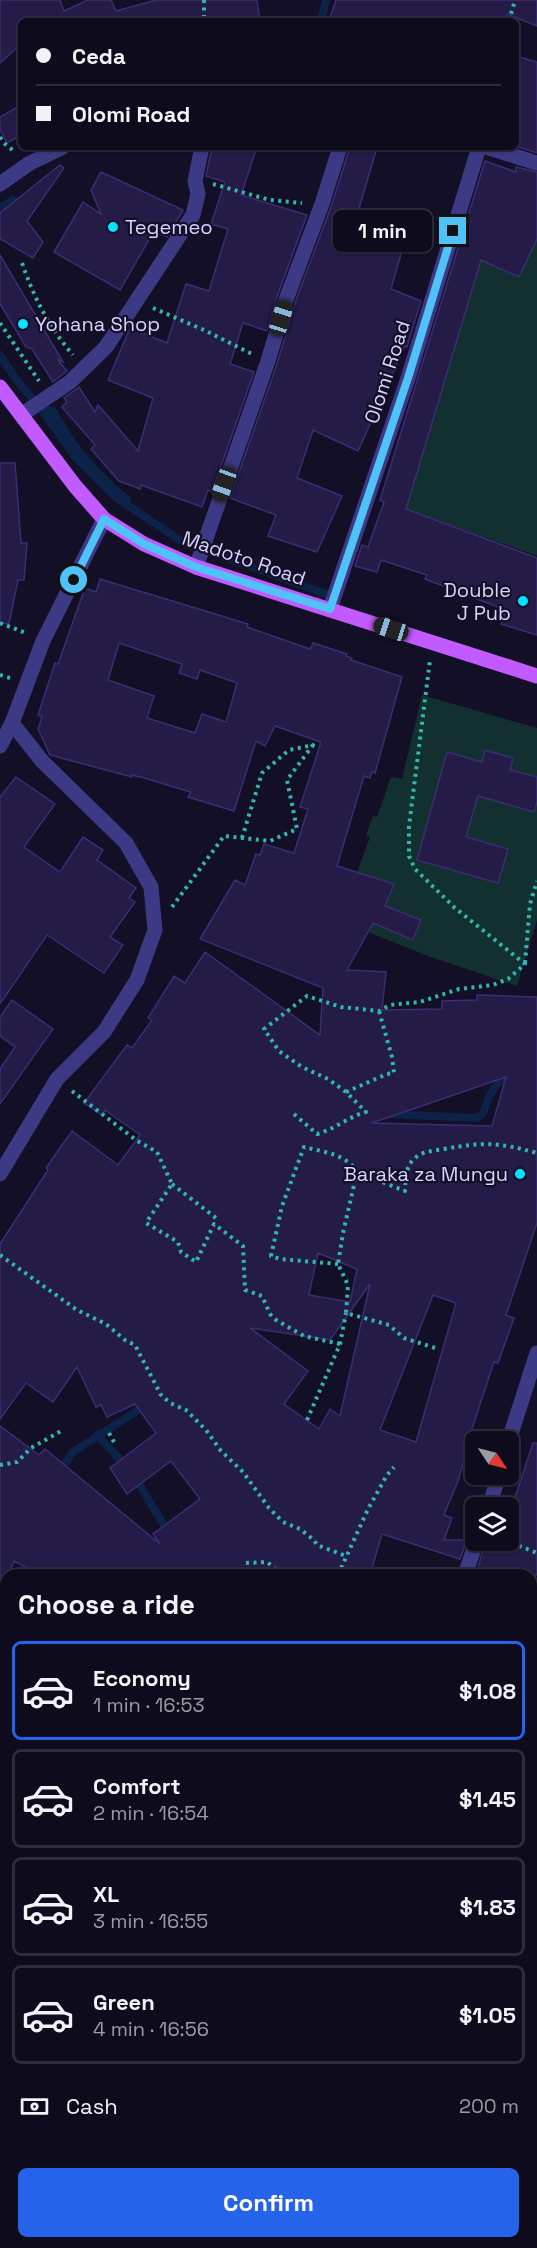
<!DOCTYPE html>
<html lang="en">
<head>
<meta charset="utf-8">
<style>
  :root { --surface:#0e0b1c; --page:#171425; --text:#f1f3f6; --muted:#9b9ba3; --line:#2e2b3b; --accent:#2563eb }
  body { margin:0; font-family:"Space Grotesk",sans-serif; background:var(--page); color:var(--text); height:100vh; display:flex; flex-direction:column; font-size:22px; white-space:nowrap }
  * { box-sizing:border-box; margin:0 }
  p { font-size:20px; color:var(--muted) }
  .icon { flex:none; width:33px; height:33px; fill:none; stroke:currentColor; stroke-width:2; stroke-linecap:round; stroke-linejoin:round }
  .map { position:relative; flex:1; overflow:hidden }
  .sheet { position:absolute; left:0px; top:1569px; width:537px; height:680px; display:flex; flex-direction:column; background:var(--surface); border-radius:18px 18px 0 0; box-shadow:0 2px 4px #0004,0 0 0 2px var(--line) }
  .sheet>* { flex:none }
  .hud { position:absolute; left:18px; top:18px; width:501px; height:132px; border-radius:9px; box-shadow:0 2px 4px #0004,0 0 0 2px var(--line); display:grid; align-content:center; height:132px; padding:0 18px; background:var(--surface) }
  .needle { width:39px; rotate:125deg }
  .tools { position:absolute; left:465px; top:1431px; display:grid; gap:12px }
  .tools a { display:grid; place-items:center; width:54px; height:54px; border-radius:9px; background:var(--surface); box-shadow:0 2px 4px #0004,0 0 0 2px var(--line); font-size:30px }
  .end { position:absolute; width:27px; height:27px; margin:-14px; border:8px solid #4fc3f7; background:#111; box-shadow:0 0 0 3px #111 }
  .from { border-radius:50% }
  .bubble { position:absolute; height:42px; border-radius:9px; background:var(--surface); box-shadow:0 2px 4px #0004,0 0 0 2px var(--line); font-size:20px; font-weight:700; line-height:42px; text-align:center }
  .car { position:absolute; width:18px; height:36px; margin:-18px -9px; border-radius:8px; box-shadow:0 0 4px 2px #0007; background:linear-gradient(#222 24%,#8ab4d8 0 40%,#222 0 76%,#8ab4d8 0 86%,#222 0) }
  .hud b { display:flex; align-items:center; gap:21px; height:57px; font-size:22px }
  .hud b+b { border-top:2px solid var(--line) }
  .hud i { width:15px; height:15px; background:var(--text) }
  ul { padding:0; list-style:none }
  li { display:flex; align-items:center; gap:18px; height:99px; margin:0 12px 9px; padding:0 6px; border:3px solid var(--line); border-radius:9px }
  li div { flex:1 }
  li b { display:block; font-size:22px }
  li em { font-style:normal; font-weight:700 }
  li.selected { border-color:var(--accent) }
  li>.icon { width:54px; height:54px; stroke-width:1.5 }
  h2 { padding:0 18px; font-size:27px; line-height:72px }
  .pay { display:flex; align-items:center; gap:15px; height:66px; padding:0 18px; font-size:22px }
  .pay p { margin-inline-start:auto }
  .cta { display:flex; gap:12px; margin-top:auto; padding:12px 18px }
  .cta a { flex:1; height:69px; border-radius:9px; background:var(--accent); color:#fff; font-size:24px; font-weight:700; line-height:69px; text-align:center }
  .map>svg:first-child { display:block }
  .green { fill:#12302f }
  .lines { fill:none; stroke-linecap:round; stroke-linejoin:round }
  .stream { stroke:#0c2248; stroke-width:8 }
  .building { fill:#241b47; stroke:#3b2d73; stroke-width:1.5; fill-rule:evenodd }
  .path { stroke:#2fb8b0; stroke-width:4; stroke-dasharray:3 4.5; stroke-linecap:butt }
  .minor { stroke:#3d3a85; stroke-width:15 }
  .major { stroke:#c25bff; stroke-width:15 }
  .route { stroke:#4fc3f7; stroke-width:8 }
  .poi-dot { fill:#00e5ff; stroke:#130f26; stroke-width:2 }
  .labels { text-anchor:middle; stroke-width:4.5; stroke-linejoin:round; paint-order:stroke }
  .poi-label { font-size:20px; fill:#d9d4ff; stroke:#130f26; text-anchor:start }
  .street-label { font-size:20px; fill:#d9d4ff; stroke:#130f26 }
</style>
</head>
<body>
<div class="map">
<svg width="537" height="2248" viewBox="0 0 537 2248">
  <rect width="100%" height="100%" fill="#130f26"/>
  <g class="green">
    <polygon points="498,203 537,216 537,556 404,508 416,476"/>
    <polygon points="422,695 537,728 537,920 517,986 428,956 370,933 371,926 342,913 370,837 366,835 373,816 377,817 391,777 402,779"/>
  </g>
  <g class="lines">
    <g class="stream">
      <polyline points="321,21 326,0"/>
      <polyline points="0,208 13,200 17,205"/>
      <polyline points="0,355 15,378 43,412 75,457 115,497 186,544"/>
      <path d="M38 406 53 411C70 444 98 477 127 500"/>
      <polyline points="208,551 323,593 334,595"/>
      <path d="M386 1114 476 1118C486 1114 485 1106 489 1097 492 1090 497 1084 501 1079L515 1082"/>
      <polyline points="97,1435 128,1468"/>
      <polyline points="60,1471 73,1452 146,1405"/>
      <polyline points="135,1477 166,1529 171,1530"/>
      <polyline points="0,1607 6,1586"/>
      <polyline points="0,1720 6,1769"/>
      <polyline points="0,1872 2,1865 6,1861"/>
    </g>
  </g>
  <g class="building">
    <polygon points="0,0 60,0 64,11 88,0 111,0 116,11 156,0 257,0 260,21 21,21 21,44 0,63"/>
    <polygon points="336,0 537,0 537,26 507,14 504,21 329,21"/>
    <polygon points="516,56 537,62 537,153 516,146"/>
    <polygon points="21,105 21,135 7,143 0,129 0,117"/>
    <polygon points="212,147 257,147 241,195 307,215 278,294 267,331 243,323 230,364 254,372 212,492 208,490 202,507 141,485 140,489 119,481 91,449 95,445 62,407 67,402 64,398 79,387 95,412 98,405 138,451 153,398 108,380 130,328 167,343 186,284 209,291 228,229 211,224 225,182 206,176"/>
    <polygon points="350,147 377,147 356,219 407,233 391,289 421,301 407,347 405,346 358,451 313,430 297,478 342,496 317,552 268,536 276,515 230,498 277,364 296,300 331,207"/>
    <polygon points="485,161 516,172 516,167 537,172 537,239 519,277 481,260 406,509 537,558 537,635 501,624 506,610 425,579 427,575 381,560 377,572 355,566 362,545 368,547 384,502 380,500"/>
    <polygon points="60,165 64,168 27,221 43,242 33,258 0,239 0,213"/>
    <polygon points="101,172 183,210 167,237 154,231 120,290 54,252 83,202 101,214 91,190"/>
    <polygon points="0,255 63,362 57,359 67,371 53,382 32,349 26,347 0,304"/>
    <polygon points="0,463 15,463 21,543 27,543 24,580 18,580 9,624 0,623"/>
    <path d="M100 579 248 624 247 627 310 649 313 643 347 654 346 656 352 658 351 660 402 677 375 773 372 772 370 778 364 776 337 866 394 884 385 906 421 920 413 940 373 923 347 970 386 972 382 1010 442 1009V1001L477 1000V995L537 997V1223L506 1315 514 1318 498 1363 494 1362 465 1450 467 1451 458 1481 444 1515 452 1518 444 1540H467L460 1559 382 1534 370 1575H40L14 1561 8 1575H6L0 1594V1426L39 1455 45 1449 160 1544 153 1534 200 1499 171 1461 127 1494 110 1468 156 1433 135 1404 107 1417 101 1405 96 1407 77 1367 53 1402 26 1383 0 1419V1244L48 1170 46 1168 72 1131 118 1165 140 1135 105 1110 102 1115 84 1103 127 1045 132 1048 152 1020 148 1018 174 976 185 983 205 952 320 1035 323 988 200 939 235 880 245 885 256 854 260 855 264 844 294 853 308 809 300 807 321 742 275 726 265 746 256 741 234 811 188 797 191 792 144 778 132 775V777L50 755 38 729 42 717 38 715 55 663 58 664 85 588 96 592ZM119 643 182 664 179 673 197 679 200 670 237 683 226 722 202 714 195 733 147 718 154 696 108 680ZM506 1077 492 1126 372 1123ZM318 1253 357 1269 350 1302 309 1295ZM370 1284 340 1416 330 1409 319 1429 284 1404 308 1371 250 1328 330 1340ZM433 1295 456 1303 416 1442 380 1430Z"/>
    <polygon points="485,750 513,758 510,770 537,777 537,802 534,812 478,796 466,837 508,849 498,883 417,860 447,752 482,762"/>
    <polygon points="16,777 55,804 24,847 60,872 83,837 103,850 97,860 136,888 129,898 135,902 110,937 123,945 104,973 47,935 0,1004 0,797"/>
    <polygon points="12,1000 53,1029 0,1104 0,1069 15,1047 0,1036 0,1017"/>
    <polygon points="533,1443 537,1443 537,1575 490,1575 477,1571 486,1540 508,1546 508,1518"/>
  </g>
  <g class="lines">
    <g class="path">
      <polyline points="204,0 204,21"/>
      <polyline points="509,21 515,0"/>
      <polyline points="0,137 4,143 15,152"/>
      <polyline points="213,184 270,200 302,203"/>
      <path d="M22 263C34 298 49 327 73 355"/>
      <polyline points="153,308 204,330 252,354"/>
      <polyline points="0,323 39,381"/>
      <polyline points="0,623 26,633"/>
      <polyline points="0,675 10,678"/>
      <polyline points="172,907 224,836 270,841 297,829 287,780 313,745 289,750 262,773 242,838"/>
      <polyline points="525,963 530,904 537,881"/>
      <polyline points="72,1091 136,1140 157,1152 172,1184 146,1223 178,1242 181,1252 196,1262 214,1224 243,1246 245,1290 262,1296 270,1314 276,1320 304,1336 340,1344"/>
      <polyline points="346,1092 387,1074 394,1073 392,1057 379,1011"/>
      <path d="M294 1114 317 1134C335 1129 348 1117 366 1112L346 1092 328 1079 302 1067 279 1051 264 1029 307 996 341 1007 379 1011 390 1005 420 1002 459 989 493 985 508 979 525 964 455 908 415 869 409 856V826L430 660"/>
      <polyline points="172,1184 216,1218"/>
      <polyline points="0,1255 77,1310 106,1324 125,1340 135,1345 161,1395 170,1403 186,1410 206,1430 221,1451 243,1472 269,1508 283,1522 300,1529 314,1540 317,1545 346,1556"/>
      <path d="M338 1264 280 1259 271 1256 282 1206 304 1147C324 1152 346 1154 357 1172"/>
      <path d="M435 1348 404 1338 389 1325 346 1313 348 1285 338 1264 343 1233 357 1172 405 1191C406 1180 405 1168 413 1160 421 1151 433 1151 444 1149 484 1142 497 1142 537 1153"/>
      <polyline points="307,1420 340,1344 346,1313"/>
      <polyline points="109,1433 114,1442"/>
      <polyline points="0,1465 17,1462 31,1448 63,1430"/>
      <polyline points="505,1540 537,1553"/>
      <polyline points="246,1563 267,1562 283,1575"/>
      <polyline points="338,1575 368,1509 387,1475 394,1467"/>
      <polyline points="0,1610 6,1598"/>
      <polyline points="0,1966 6,1971"/>
      <polyline points="531,2104 537,2112"/>
      <polyline points="0,2138 6,2141"/>
      <polyline points="531,2180 537,2174"/>
      <polyline points="0,2182 6,2182"/>
      <polyline points="49,2248 50,2242"/>
      <polyline points="82,2248 83,2242"/>
    </g>
    <g class="minor">
      <polyline points="486,147 537,163"/>
      <polyline points="0,184 30,163 63,147"/>
      <polyline points="21,415 70,382 106,347 193,215 198,194 195,181 202,147"/>
      <polyline points="196,567 268,361 287,297 322,204 340,147"/>
      <polyline points="330,609 408,378 479,147"/>
      <polyline points="0,746 12,723 43,641 104,519"/>
      <polyline points="0,1174 57,1079 104,1032 137,980 155,930 151,887 126,843 42,761 12,723"/>
      <polyline points="508,1443 537,1353"/>
      <polyline points="489,1508 499,1474"/>
      <polyline points="465,1575 477,1540"/>
      <polyline points="531,2083 537,2080"/>
      <polyline points="194,2248 196,2242"/>
      <polyline points="330,2248 341,2242"/>
    </g>
    <polyline class="major" points="0,387 75,486 104,519 144,544 196,567 537,676"/>
  </g>
  <g class="lines">
    <polyline class="route" points="74,580 104,519 144,544 196,567 330,609 408,378 453,231"/>
  </g>
  <g class="poi-dot">
    <circle cx="113" cy="227" r="6"/>
    <circle cx="23" cy="324" r="6"/>
    <circle cx="523" cy="601" r="6"/>
    <circle cx="520" cy="1174" r="6"/>
  </g>
  <g class="labels">
    <g class="poi-label">
      <text x="125" y="234">Tegemeo</text>
      <text x="35" y="331">Yohana Shop</text>
      <text x="511" y="597" text-anchor="end">Double<tspan x="511" dy="23">J Pub</tspan></text>
      <text x="508" y="1181" text-anchor="end">Baraka za Mungu</text>
    </g>
    <g class="street-label">
      <text transform="translate(387 372) rotate(-72)" y="7">Olomi Road</text>
      <text transform="translate(244 558) rotate(19)" y="7">Madoto Road</text>
    </g>
  </g>
</svg>
<div class="tools">
<a><svg class="needle" viewBox="-14 -14 28 28"><path d="M0-13l5 13h-10z" fill="#e53935"/><path d="M0 13l5-13h-10z" fill="#9b9ba3"/></svg></a>
<a><svg class="icon" aria-label="layers" viewBox="0 0 24 24"><path d="M12 4l9 5-9 5-9-5zM3 14l9 5 9-5"/></svg></a>
</div>
<i class="end from" style="left:74px;top:580px"></i>
<i class="end" style="left:453px;top:231px"></i>
<div class="bubble" style="left:333px;top:210px;width:99px">1 min</div>
<i class="car" style="left:281px;top:318px;rotate:17deg"></i>
<i class="car" style="left:224px;top:484px;rotate:200deg"></i>
<i class="car" style="left:391px;top:629px;rotate:288deg"></i>
<div class="hud">
<b><i class="from"></i>Ceda</b>
<b><i></i>Olomi Road</b>
</div>
<section class="sheet">
<h2>Choose a ride</h2>
<ul>
<li class="selected"><svg class="icon" aria-label="car" viewBox="0 0 24 24"><path d="M5 17H2v-5l4-1 3-4h7l3 4 3 1v5h-3M9 17h6M6 11h13"/><circle cx="7" cy="17" r="2"/><circle cx="17" cy="17" r="2"/></svg><div><b>Economy</b><p>1 min · 16:53</p></div><em>$1.08</em></li>
<li><svg class="icon" aria-label="car" viewBox="0 0 24 24"><path d="M5 17H2v-5l4-1 3-4h7l3 4 3 1v5h-3M9 17h6M6 11h13"/><circle cx="7" cy="17" r="2"/><circle cx="17" cy="17" r="2"/></svg><div><b>Comfort</b><p>2 min · 16:54</p></div><em>$1.45</em></li>
<li><svg class="icon" aria-label="car" viewBox="0 0 24 24"><path d="M5 17H2v-5l4-1 3-4h7l3 4 3 1v5h-3M9 17h6M6 11h13"/><circle cx="7" cy="17" r="2"/><circle cx="17" cy="17" r="2"/></svg><div><b>XL</b><p>3 min · 16:55</p></div><em>$1.83</em></li>
<li><svg class="icon" aria-label="car" viewBox="0 0 24 24"><path d="M5 17H2v-5l4-1 3-4h7l3 4 3 1v5h-3M9 17h6M6 11h13"/><circle cx="7" cy="17" r="2"/><circle cx="17" cy="17" r="2"/></svg><div><b>Green</b><p>4 min · 16:56</p></div><em>$1.05</em></li>
</ul>
<div class="pay"><svg class="icon" aria-label="cash" viewBox="0 0 24 24"><path d="M3 7h18v10H3z"/><circle cx="12" cy="12" r="2"/></svg>Cash<p>200 m</p></div>
<div class="cta"><a>Confirm</a></div>
</section>
</div>
</body>
</html>
